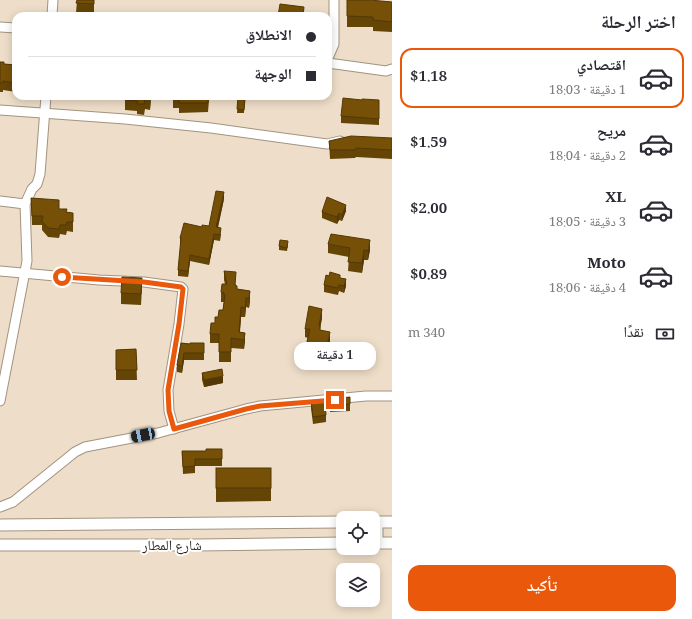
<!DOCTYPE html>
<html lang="ar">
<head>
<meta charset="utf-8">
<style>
  :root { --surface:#fff; --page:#f7f7f7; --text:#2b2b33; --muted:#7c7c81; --line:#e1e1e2; --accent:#ea580c }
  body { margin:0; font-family:Georgia,"Noto Naskh Arabic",serif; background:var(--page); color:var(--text); direction:rtl; height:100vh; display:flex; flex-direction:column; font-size:15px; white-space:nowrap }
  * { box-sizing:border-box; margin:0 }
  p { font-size:13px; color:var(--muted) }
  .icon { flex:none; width:22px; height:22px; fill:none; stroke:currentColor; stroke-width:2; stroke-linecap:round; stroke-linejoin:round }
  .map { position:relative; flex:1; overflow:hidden; direction:ltr }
  .sheet { display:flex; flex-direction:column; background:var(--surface); width:300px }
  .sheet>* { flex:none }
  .hud { position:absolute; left:12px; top:12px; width:320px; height:88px; border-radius:12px; box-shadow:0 2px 10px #0003; direction:rtl; display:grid; align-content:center; height:88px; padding:0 16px; background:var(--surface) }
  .controls { position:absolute; left:336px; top:511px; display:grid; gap:8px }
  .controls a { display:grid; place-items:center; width:44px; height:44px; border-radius:8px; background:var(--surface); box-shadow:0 2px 10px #0003; font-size:20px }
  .end { position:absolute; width:18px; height:18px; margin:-9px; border:5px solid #ea580c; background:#fff; box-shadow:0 0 0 2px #fff }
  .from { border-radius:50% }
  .bubble { position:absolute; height:28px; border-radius:12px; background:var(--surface); box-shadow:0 2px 10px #0003; font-size:13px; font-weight:600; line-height:28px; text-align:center; direction:rtl }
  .car { position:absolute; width:12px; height:24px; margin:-12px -6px; border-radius:5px; box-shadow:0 0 3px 1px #0007; background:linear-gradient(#222 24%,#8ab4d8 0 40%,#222 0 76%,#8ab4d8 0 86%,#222 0) }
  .hud b { display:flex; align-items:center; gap:14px; height:38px; font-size:15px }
  .hud b+b { border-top:1px solid var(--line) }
  .hud i { width:10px; height:10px; background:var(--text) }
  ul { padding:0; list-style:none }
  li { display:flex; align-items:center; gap:12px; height:60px; margin:0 8px 6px; padding:0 8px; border:2px solid transparent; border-radius:12px }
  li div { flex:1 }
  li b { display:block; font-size:15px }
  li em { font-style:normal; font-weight:600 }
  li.selected { border-color:var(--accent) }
  li>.icon { width:36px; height:36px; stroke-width:1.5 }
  h2 { padding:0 16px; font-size:18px; line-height:48px }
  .pay { display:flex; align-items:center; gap:10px; height:44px; padding:0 16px; font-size:15px }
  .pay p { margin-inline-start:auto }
  .button { display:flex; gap:8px; margin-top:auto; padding:8px 16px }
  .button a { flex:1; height:46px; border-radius:12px; background:var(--accent); color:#fff; font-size:16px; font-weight:600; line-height:46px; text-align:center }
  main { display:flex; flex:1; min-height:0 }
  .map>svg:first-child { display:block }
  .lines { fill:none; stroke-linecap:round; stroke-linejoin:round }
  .minor-casing { stroke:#a29380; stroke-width:11 }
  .tertiary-casing { stroke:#a29380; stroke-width:13 }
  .minor { stroke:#fff; stroke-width:9 }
  .tertiary { stroke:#fff; stroke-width:11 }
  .wall { fill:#654506 }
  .shaded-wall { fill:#533805 }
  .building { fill:#765007; stroke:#533805 }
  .route { stroke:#ea580c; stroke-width:5 }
  .labels { text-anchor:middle; stroke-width:4; stroke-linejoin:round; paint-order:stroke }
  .street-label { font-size:14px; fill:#2e2820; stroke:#fff }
</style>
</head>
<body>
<main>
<section class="sheet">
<h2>اختر الرحلة</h2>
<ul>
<li class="selected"><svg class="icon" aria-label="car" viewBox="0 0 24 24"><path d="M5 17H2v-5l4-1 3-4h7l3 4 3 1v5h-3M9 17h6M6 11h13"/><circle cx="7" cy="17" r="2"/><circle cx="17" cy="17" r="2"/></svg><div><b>اقتصادي</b><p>1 دقيقة · 18:03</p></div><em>$1.18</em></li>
<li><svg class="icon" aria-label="car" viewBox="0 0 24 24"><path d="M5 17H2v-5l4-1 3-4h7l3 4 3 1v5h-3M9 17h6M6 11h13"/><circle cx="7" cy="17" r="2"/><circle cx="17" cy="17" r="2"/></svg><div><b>مريح</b><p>2 دقيقة · 18:04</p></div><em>$1.59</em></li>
<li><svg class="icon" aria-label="car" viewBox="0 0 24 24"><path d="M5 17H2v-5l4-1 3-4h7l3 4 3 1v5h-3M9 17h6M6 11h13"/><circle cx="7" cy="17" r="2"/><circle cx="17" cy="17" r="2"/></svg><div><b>XL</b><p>3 دقيقة · 18:05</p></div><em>$2.00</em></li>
<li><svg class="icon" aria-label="car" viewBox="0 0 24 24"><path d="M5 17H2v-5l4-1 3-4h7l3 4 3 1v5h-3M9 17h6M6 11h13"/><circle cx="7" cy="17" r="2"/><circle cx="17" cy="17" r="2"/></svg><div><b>Moto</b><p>4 دقيقة · 18:06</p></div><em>$0.89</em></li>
</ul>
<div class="pay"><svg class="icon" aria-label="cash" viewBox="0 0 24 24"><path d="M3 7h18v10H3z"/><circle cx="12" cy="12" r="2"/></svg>نقدًا<p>340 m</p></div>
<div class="button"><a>تأكيد</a></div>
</section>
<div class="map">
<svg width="392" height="619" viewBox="0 0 392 619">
  <rect width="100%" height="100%" fill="#eedec9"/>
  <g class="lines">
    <g class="minor-casing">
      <g id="minor">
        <polyline points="52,16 53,0"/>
        <polyline points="0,27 16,28"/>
        <polyline points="328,58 334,44 334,0"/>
        <polyline points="328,63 386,71 392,69"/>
        <polyline points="0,110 125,119 211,128 327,144 340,141"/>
        <polyline points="0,201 25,204"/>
        <polyline points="0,271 99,280 144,282 181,287 183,289 179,324 168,390 169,411 174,429"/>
        <polyline points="0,401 27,261 25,204 32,189 37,184 40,174 46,96"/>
        <polyline points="0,507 13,502 75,452 85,447 158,433 246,409 260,406 366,396 392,396"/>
      </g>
    </g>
    <g class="tertiary-casing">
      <g id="tertiary">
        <polyline points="373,522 392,522"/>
        <polyline points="0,525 343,522"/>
        <polyline points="373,543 392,543"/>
        <polyline points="377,543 377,522"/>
        <polyline points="0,545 197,545 343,543"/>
      </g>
    </g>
    <use href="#minor" class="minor"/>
    <use href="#tertiary" class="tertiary"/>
  </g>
  <g class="wall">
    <polygon points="77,0 94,0 94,14 76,13"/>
    <polygon points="347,0 392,2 392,32 373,31 373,27 347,27"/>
    <polygon points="0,62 4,64 16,65 16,92 3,90 3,92 0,92"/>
    <polygon points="73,96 95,96 94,100 73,97"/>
    <polygon points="125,96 151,96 150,110 145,109 144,115 137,114 137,111 125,110"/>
    <polygon points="173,96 214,96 213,100 209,100 208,112 179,113 179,108 173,108"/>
    <polygon points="238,97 245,99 244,113 237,113"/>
    <polygon points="379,107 379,125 341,123 341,116"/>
    <polygon points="392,138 392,159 356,157 355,158 330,159 329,141"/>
    <polygon points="31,198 67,212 73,222 73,232 67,231 66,235 60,234 59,238 48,237 42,230 42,225 32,225"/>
    <polygon points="224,199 218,228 221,235 220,241 214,240 209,265 190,261 188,277 178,276 178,270 181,245 180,245 180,238 202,227 209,226"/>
    <polygon points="346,211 342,221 339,220 337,224 322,218 322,212"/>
    <polygon points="328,244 370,250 368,260 364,260 362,273 348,271 349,257 328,253"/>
    <polygon points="288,245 287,251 279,250 279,246"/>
    <polygon points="224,271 236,285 237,289 250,291 250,300 249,308 246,307 245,317 241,317 240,332 245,333 244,349 231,348 231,362 219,362 219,343 210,343 210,334 215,323 223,310 224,302 221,302 221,292 225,284 224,280"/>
    <polygon points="340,278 346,286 344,293 339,291 338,295 324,292 324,285"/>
    <polygon points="142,288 141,305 121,304 121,293"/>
    <polygon points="322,318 320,330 330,341 326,359 306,354 306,346 308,338 305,337 305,329"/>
    <polygon points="181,343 190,344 204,343 204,360 184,360 182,373 177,372 177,365"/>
    <polygon points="136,349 137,380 116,380 116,350"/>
    <polygon points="202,373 223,383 204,387 202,380"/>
    <polygon points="350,397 350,411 330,412 330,399"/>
    <polygon points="311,401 326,415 326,422 313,424 311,408"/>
    <polygon points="222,449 222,466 195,466 195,473 183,474 182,451 206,451"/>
    <polygon points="216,468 271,468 271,501 216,502"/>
  </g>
  <g class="shaded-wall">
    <polygon points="150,96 151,96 150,110"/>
    <polygon points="224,192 224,199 216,234 216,227"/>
    <polygon points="346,205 346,211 342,221 342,215"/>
    <polygon points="339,213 339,220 337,224 337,217"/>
    <polygon points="214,234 214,240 209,265 209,259"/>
    <polygon points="370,240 370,250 368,260 368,251"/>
    <polygon points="364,250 364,260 362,273 362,263"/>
    <polygon points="190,255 190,261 188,277 188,271"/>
    <polygon points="346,279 346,286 344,293 344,286"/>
    <polygon points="250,291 250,300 249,308 249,298"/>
    <polygon points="246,298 246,307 245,317 245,308"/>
    <polygon points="241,307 241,317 239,341 239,332"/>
    <polygon points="322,309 322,318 320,327 320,335 319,326"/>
    <polygon points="330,332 330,341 326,359 326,351"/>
    <polygon points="245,333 245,342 244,349 244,340"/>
    <polygon points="184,353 184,360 182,373 182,366"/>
    <polygon points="223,376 223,383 204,387 204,380"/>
  </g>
  <g class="building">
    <polygon points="77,0 94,0 94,4 76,3"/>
    <polygon points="347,0 370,0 392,2 392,22 373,20 373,17 347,16"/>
    <polygon points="280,4 304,7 303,16 278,16"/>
    <polygon points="0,62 4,62 4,64 16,65 16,83 3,81 3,83 0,83"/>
    <polygon points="125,96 150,96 150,99 145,99 144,104 137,104 138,101 125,100"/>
    <polygon points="173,96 208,96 208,103 179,103 179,99 173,99"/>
    <polygon points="238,97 245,99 244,110 237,109"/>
    <polygon points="343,98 362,100 362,99 379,100 379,119 341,116"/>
    <polygon points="351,136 392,138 392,150 356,148 355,150 330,150 329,141"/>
    <polygon points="216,191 224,192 216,227 221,228 220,235 214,234 209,259 190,255 188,271 178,270 181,238 180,238 184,223 202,227 202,225 209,226"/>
    <polygon points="327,197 346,205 342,215 339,213 337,217 322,212"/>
    <polygon points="31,198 59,200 59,209 67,209 66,212 73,213 73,222 67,222 66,225 60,225 59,229 48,228 42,221 43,216 32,216"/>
    <polygon points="331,234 370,240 368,251 364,250 362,263 348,262 350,248 328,244"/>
    <polygon points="280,240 288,241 287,248 279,246"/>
    <polygon points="224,271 236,272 235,285 237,286 237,289 250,291 249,298 246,298 245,308 241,307 239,332 245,333 244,340 231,338 231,352 219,352 219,334 210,334 211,323 215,323 215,317 218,317 219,310 223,310 225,295 224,295 224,293 221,292 222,284 227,284"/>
    <polygon points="330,272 340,275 340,278 346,279 344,286 339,285 338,288 324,285 326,275 329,276"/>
    <polygon points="122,277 142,278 141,294 121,293"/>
    <polygon points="309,306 322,309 319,326 320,326 320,330 330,332 326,351 306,346 310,329 305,329"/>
    <polygon points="181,343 190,344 190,343 204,343 204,353 184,353 182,366 177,365"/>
    <polygon points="136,349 137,370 116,370 116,350"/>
    <polygon points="222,369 223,376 204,380 202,373"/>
    <polygon points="350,397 350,404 330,405 330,399"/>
    <polygon points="325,400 326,415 313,417 311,401"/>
    <polygon points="206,449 222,449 222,459 195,459 195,466 183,467 182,451 206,451"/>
    <rect x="216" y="468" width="55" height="20"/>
  </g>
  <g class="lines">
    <polyline class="route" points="62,277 144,282 181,287 183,289 179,324 168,390 169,411 174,429 246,409 260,406 335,400"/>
  </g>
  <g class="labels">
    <g class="street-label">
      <text x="172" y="550">شارع المطار</text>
    </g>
  </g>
</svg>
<div class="controls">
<a><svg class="icon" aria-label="locate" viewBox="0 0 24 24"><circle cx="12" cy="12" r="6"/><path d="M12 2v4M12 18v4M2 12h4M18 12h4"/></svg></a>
<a><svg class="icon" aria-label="layers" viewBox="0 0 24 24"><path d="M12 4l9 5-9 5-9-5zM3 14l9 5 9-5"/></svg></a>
</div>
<i class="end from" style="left:62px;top:277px"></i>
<i class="end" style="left:335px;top:400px"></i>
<div class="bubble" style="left:294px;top:342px;width:82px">1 دقيقة</div>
<i class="car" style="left:143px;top:435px;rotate:259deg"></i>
<div class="hud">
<b><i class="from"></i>الانطلاق</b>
<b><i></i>الوجهة</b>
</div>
</div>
</main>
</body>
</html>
